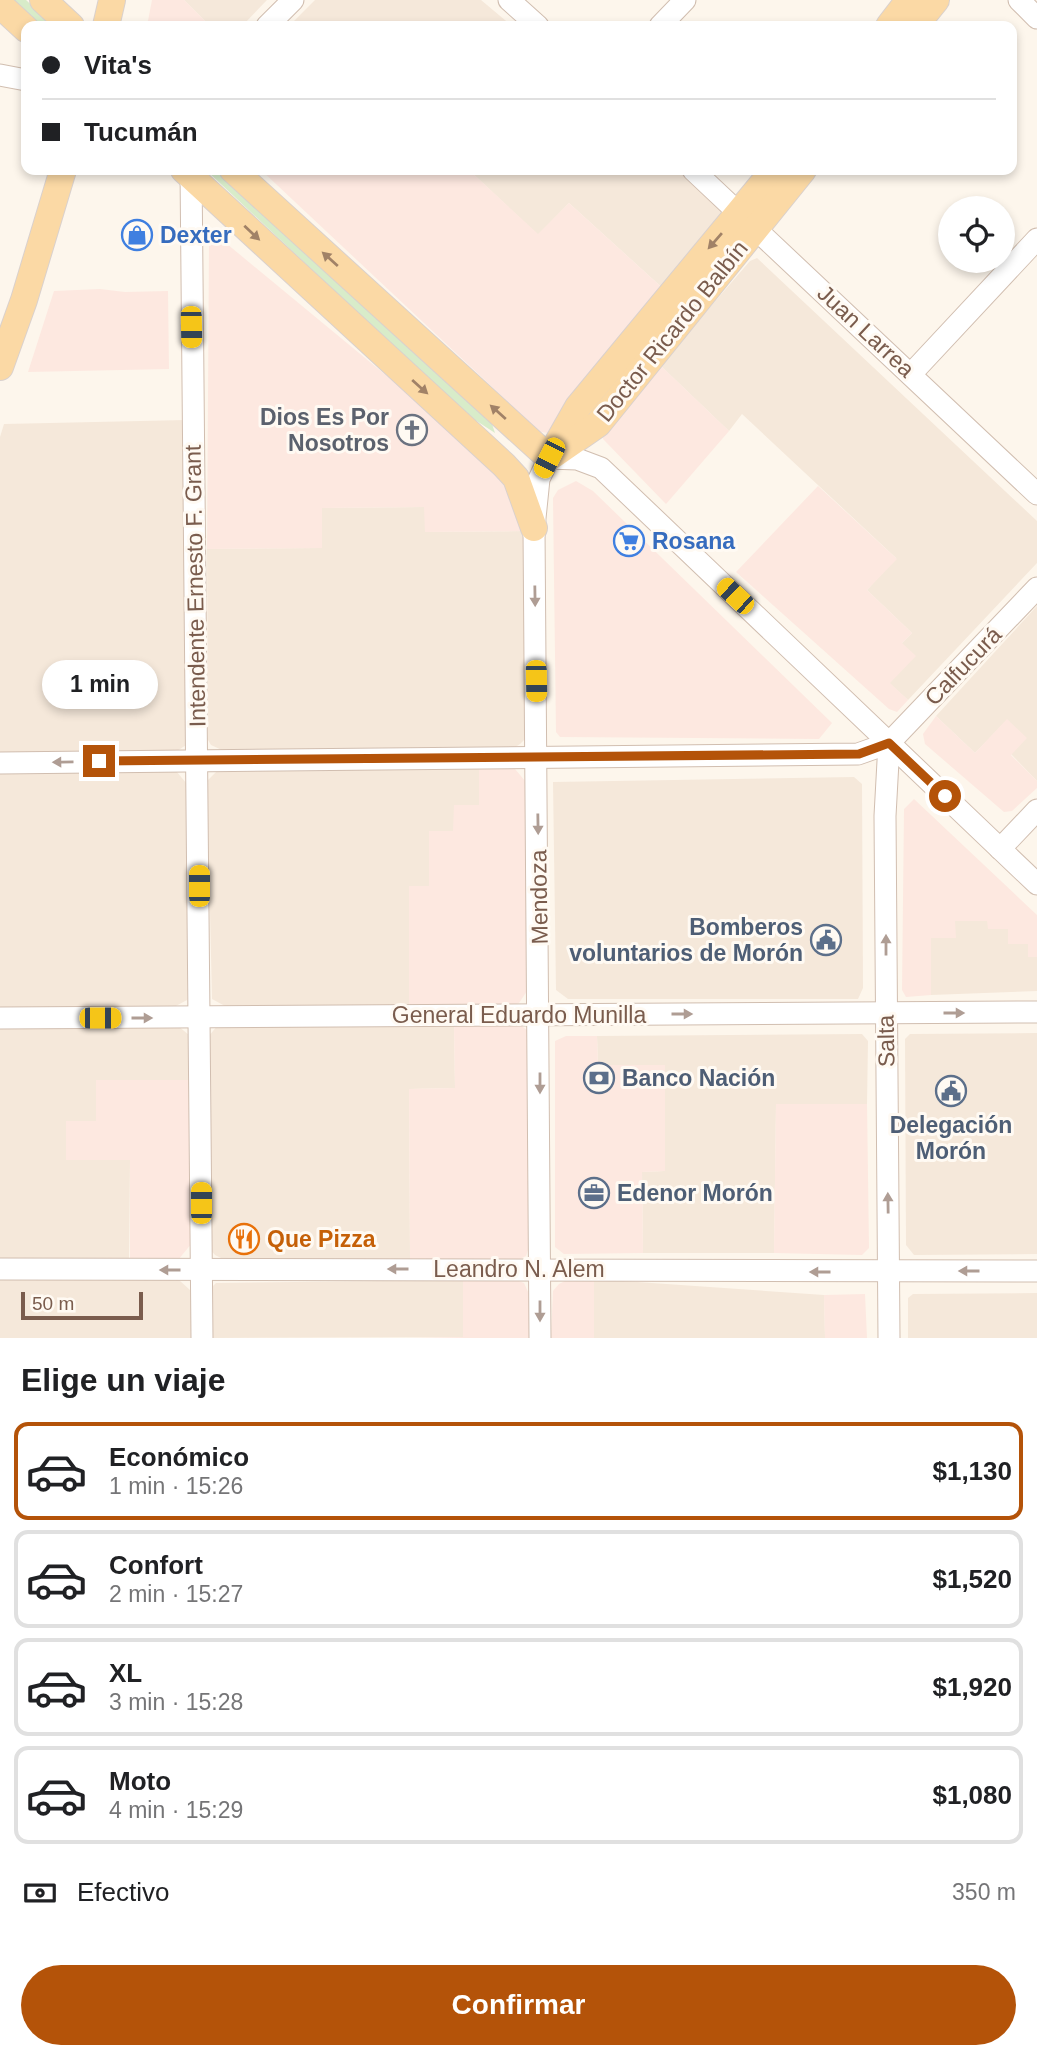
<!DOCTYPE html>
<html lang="es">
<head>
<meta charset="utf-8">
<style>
  :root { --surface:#fff; --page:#f2f2f2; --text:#202124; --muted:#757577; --line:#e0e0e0; --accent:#b45309 }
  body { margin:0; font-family:Helvetica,sans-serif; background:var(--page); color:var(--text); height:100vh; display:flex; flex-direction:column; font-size:26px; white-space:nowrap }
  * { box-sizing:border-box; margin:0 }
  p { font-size:23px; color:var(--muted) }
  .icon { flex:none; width:38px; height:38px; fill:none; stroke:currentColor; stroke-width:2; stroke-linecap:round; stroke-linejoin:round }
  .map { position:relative; height:1338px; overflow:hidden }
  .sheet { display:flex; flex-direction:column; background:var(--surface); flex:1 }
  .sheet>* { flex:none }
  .hud { position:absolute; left:21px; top:21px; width:996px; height:154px; border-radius:14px; box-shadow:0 4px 10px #0003; display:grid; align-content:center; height:154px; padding:0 21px; background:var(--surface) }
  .tools { position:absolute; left:938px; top:196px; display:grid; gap:14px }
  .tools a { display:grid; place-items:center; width:77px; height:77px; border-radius:50%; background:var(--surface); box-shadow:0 4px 10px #0003; font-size:35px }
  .scale { position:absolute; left:21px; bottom:18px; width:122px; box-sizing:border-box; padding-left:7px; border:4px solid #7a5c4d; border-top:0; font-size:19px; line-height:24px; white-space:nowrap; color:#7a5c4d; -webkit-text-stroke:5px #fffaf3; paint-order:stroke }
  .end { position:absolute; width:32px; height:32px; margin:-16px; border:9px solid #b45309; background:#fff; box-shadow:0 0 0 4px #fff }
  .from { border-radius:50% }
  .bubble { position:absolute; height:49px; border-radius:24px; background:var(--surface); box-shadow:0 4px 10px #0003; font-size:23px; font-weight:700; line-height:49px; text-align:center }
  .car { position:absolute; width:21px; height:42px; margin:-21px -10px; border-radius:9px; box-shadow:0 0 5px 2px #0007; background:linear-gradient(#f5c518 24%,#345 0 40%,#f5c518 0 76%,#345 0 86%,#f5c518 0) }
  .hud b { display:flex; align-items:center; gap:24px; height:66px; font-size:26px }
  .hud b+b { border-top:2px solid var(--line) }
  .hud i { width:18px; height:18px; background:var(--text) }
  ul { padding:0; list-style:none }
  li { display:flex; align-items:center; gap:21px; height:98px; margin:0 14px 10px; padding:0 7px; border:4px solid var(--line); border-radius:14px }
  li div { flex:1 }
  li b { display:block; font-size:26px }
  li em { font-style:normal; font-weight:700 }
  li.on { border-color:var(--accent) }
  li>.icon { width:63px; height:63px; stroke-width:1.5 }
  h2 { padding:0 21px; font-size:32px; line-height:84px }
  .pay { display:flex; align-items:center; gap:18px; height:77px; padding:0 21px; font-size:26px }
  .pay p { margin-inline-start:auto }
  .cta { display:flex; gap:14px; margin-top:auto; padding:14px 21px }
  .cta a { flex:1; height:80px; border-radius:42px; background:var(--accent); color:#fff; font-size:28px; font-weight:700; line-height:80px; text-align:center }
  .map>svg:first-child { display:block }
  .residential { fill:#f5e8da }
  .commercial { fill:#fde8e0 }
  .green { fill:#d8ecc9 }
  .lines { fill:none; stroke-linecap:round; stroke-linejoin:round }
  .minor-casing { stroke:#d1beb0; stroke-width:23 }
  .major-casing { stroke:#dad1cd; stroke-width:28 }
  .minor { stroke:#fff; stroke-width:21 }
  .major { stroke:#fbd9a5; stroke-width:26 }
  .oneway { fill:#a18267 }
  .oneway2 { fill:#af9d94 }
  .route { stroke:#b45309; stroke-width:9 }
  .labels { text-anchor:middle; stroke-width:6; stroke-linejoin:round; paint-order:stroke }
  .shop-label { font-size:23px; font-weight:bold; fill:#366cbe; stroke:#fffaf3; text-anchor:start }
  .street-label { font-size:23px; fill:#7a5c4d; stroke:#fffaf3 }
  .worship-label { font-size:23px; font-weight:bold; fill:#5b616d; stroke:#fffaf3; text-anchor:end }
  .service-label { font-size:23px; font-weight:bold; fill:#4e5e75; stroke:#fffaf3; text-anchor:start }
  .food-label { font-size:23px; font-weight:bold; fill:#c56008; stroke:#fffaf3; text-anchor:start }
</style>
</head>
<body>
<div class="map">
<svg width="1037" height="1338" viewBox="0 0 1037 1338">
  <rect width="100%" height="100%" fill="#fdf6ec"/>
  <g class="residential">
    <polygon points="184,0 267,0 242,26 210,26"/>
    <polygon points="315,0 481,0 512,26 289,26"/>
    <polygon points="469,170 680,170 719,203 725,212 668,293 569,203 538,235"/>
    <polygon points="757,258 1037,521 1037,563 908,700 889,683 902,643 912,633 867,590 896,558 742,414 729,431 660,365 750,261"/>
    <polygon points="186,420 189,737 186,745 174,753 0,753 0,437 4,424"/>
    <polygon points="425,507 426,532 525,531 526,738 520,744 514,748 224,751 211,745 208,740 207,549 322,548 322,508"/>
    <polygon points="1037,606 1037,781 1011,754 1007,720 975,753 936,716"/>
    <polygon points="479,767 479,805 454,831 429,886 409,886 409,1005 225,1006 212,999 207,781 216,772"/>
    <polygon points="176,771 187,784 187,1000 174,1007 0,1007 0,772"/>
    <polygon points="854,777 862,784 863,988 858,999 568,999 556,990 553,782"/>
    <polygon points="988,920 1008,929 1028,943 1029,957 1037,957 1037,991 931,995 931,938 955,921"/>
    <polygon points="177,1025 190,1036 192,1080 96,1081 96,1121 66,1122 66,1160 130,1160 129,1260 0,1260 0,1026"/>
    <polygon points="218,1025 454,1025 455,1088 409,1089 410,1259 221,1258 215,1255 210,1249 208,1037"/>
    <polygon points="1037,1033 1037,1254 914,1255 906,1245 905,1039 910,1034"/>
    <polygon points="862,1034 868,1041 867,1104 776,1104 774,1253 643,1253 642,1172 664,1171 665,1065 598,1065 597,1036"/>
    <polygon points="0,1279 179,1280 191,1291 191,1338 0,1338"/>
    <polygon points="594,1279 824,1295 825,1338 594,1338"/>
    <polygon points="463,1280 463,1337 209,1338 211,1288 216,1283"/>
    <polygon points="1037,1293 1037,1338 908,1338 908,1298 913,1294"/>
  </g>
  <g class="commercial">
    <polygon points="152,0 184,0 210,26 147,26"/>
    <polygon points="261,170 469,170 538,234 569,203 668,293 549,433 540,432"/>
    <polygon points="221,239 508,476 525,531 425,532 424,507 322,508 322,548 207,549 209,245"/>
    <polygon points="100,289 125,292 168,291 169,369 28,372 54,291"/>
    <polygon points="660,365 729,431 666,504 603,439 603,432"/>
    <polygon points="576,481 593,491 832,723 819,739 560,737 556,732 553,498 558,490"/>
    <polygon points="818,486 897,559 867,590 912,633 902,643 916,656 890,683 908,700 897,712 889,709 736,572"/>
    <polygon points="936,716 975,753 1007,719 1027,738 1011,755 1037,781 1037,788 1012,811 1004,812 925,744 923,734"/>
    <polygon points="479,767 515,769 526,782 527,991 519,1003 513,1005 409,1005 409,886 429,886 429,831 453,831 454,805 479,805"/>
    <polygon points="914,799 1037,915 1037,957 1028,957 1028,944 1008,944 1008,929 988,929 987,921 955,921 956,938 931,938 931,995 906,997 902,990 904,809"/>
    <polygon points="519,1024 531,1033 529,1247 526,1256 518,1260 410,1259 409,1089 455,1088 454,1025"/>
    <polygon points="566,1036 597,1036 598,1065 665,1065 665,1171 642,1172 643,1253 564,1254 555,1247 555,1041"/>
    <polygon points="96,1080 192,1080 192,1243 178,1260 130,1260 130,1160 66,1160 66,1121 96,1121"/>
    <polygon points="776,1104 867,1104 869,1248 862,1255 774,1253"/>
    <polygon points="594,1279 594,1338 551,1338 553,1291 559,1284 567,1280"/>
    <polygon points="463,1280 516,1280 524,1283 529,1294 530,1338 411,1338 463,1337"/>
    <polygon points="865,1294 867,1338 825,1338 824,1295"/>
  </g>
  <g class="green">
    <polygon points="11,0 26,0 54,26 41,26"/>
    <polygon points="206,170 218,170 492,424 495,433 466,414"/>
  </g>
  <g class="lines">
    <g class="minor-casing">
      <g id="minor">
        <polyline points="509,0 538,26"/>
        <polyline points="1019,0 1037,18"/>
        <polyline points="267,26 293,0"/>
        <polyline points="660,26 685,0"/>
        <polyline points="0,75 26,80"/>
        <polyline points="191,170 202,1338"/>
        <polyline points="693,170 1037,494"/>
        <polyline points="911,374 1037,239"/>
        <polyline points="889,743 885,816 889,1338"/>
        <polyline points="0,763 858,754 889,743 1037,588"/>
        <polyline points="1000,849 1037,810"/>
        <polyline points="0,1018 1037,1012"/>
        <polyline points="0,1269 1037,1271"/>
        <polyline points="540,1338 534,528 539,479 549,458 577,459 601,468 1037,884"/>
      </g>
    </g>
    <g class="major-casing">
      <g id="major">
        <polyline points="43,0 71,26"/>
        <polyline points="0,5 26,29"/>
        <polyline points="106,26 112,0"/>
        <polyline points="889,26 909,0"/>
        <polyline points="915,26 936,0"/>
        <polyline points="184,170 504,465 516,478 534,528"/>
        <polyline points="233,170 549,458"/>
        <polyline points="0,367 24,300 63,170"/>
        <polyline points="553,451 578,407 774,170"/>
        <polyline points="549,458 598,424 803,170"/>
      </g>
    </g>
    <use href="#minor" class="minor"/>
    <use href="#major" class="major"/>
  </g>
  <defs><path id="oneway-solid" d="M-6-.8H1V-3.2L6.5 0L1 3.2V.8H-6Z" transform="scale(1.75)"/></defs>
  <g class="oneway">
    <use href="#oneway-solid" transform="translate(252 233) rotate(43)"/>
    <use href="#oneway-solid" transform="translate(715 241) rotate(131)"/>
    <use href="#oneway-solid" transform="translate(330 259) rotate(-138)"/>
    <use href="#oneway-solid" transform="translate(420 387) rotate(42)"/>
    <use href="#oneway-solid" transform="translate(498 412) rotate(-138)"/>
  </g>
  <g class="oneway2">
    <use href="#oneway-solid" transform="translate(535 596) rotate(89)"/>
    <use href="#oneway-solid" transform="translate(63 762) rotate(179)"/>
    <use href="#oneway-solid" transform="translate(538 824) rotate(89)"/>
    <use href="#oneway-solid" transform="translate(886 945) rotate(-90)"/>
    <use href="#oneway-solid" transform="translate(954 1013)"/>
    <use href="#oneway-solid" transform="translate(682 1014)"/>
    <use href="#oneway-solid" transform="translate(142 1018)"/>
    <use href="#oneway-solid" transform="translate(540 1083) rotate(90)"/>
    <use href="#oneway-solid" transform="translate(888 1203) rotate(-91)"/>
    <use href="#oneway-solid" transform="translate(398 1269) rotate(180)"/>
    <use href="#oneway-solid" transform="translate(170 1270) rotate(-180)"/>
    <use href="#oneway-solid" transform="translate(969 1271) rotate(180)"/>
    <use href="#oneway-solid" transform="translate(820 1272) rotate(180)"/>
    <use href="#oneway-solid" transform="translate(540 1311) rotate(90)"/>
  </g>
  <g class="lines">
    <polyline class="route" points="99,761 859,754 889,743 945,796"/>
  </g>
  <defs>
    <g id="shop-ring" transform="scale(1.575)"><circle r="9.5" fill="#fffaf3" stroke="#3f7fe0" stroke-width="1.5"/><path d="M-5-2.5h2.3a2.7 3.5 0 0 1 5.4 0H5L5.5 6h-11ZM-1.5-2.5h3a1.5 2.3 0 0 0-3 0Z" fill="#3f7fe0"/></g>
    <g id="church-ring" transform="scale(1.575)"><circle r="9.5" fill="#fffaf3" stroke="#6b7280" stroke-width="1.5"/><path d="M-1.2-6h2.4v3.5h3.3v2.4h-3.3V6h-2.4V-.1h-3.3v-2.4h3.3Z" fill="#6b7280"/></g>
    <g id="supermarket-ring" transform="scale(1.575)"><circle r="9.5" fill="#fffaf3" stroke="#3f7fe0" stroke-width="1.5"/><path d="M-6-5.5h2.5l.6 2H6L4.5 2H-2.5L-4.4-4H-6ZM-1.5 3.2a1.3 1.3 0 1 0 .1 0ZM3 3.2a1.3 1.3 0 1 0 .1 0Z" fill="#3f7fe0"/></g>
    <g id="civic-ring" transform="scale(1.575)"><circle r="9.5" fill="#fffaf3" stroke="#5c6f8a" stroke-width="1.5"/><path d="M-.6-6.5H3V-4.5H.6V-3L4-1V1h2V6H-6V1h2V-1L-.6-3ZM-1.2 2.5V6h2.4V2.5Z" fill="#5c6f8a"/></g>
    <g id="bank-ring" transform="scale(1.575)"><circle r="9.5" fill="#fffaf3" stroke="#5c6f8a" stroke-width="1.5"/><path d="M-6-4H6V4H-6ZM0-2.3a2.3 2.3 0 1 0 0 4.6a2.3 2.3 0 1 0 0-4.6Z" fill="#5c6f8a"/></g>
    <g id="office-ring" transform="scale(1.575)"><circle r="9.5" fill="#fffaf3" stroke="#5c6f8a" stroke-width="1.5"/><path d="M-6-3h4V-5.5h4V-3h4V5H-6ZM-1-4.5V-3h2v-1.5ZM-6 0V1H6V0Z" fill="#5c6f8a"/></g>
    <g id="restaurant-ring" transform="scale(1.575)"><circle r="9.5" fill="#fffaf3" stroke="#e8710a" stroke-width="1.5"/><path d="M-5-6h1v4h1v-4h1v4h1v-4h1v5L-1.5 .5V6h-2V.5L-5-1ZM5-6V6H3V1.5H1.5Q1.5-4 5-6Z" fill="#e8710a"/></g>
  </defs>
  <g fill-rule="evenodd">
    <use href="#shop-ring" x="137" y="235"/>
    <use href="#church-ring" x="412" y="430"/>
    <use href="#supermarket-ring" x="629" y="541"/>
    <use href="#civic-ring" x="826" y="940"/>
    <use href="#bank-ring" x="599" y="1078"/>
    <use href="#civic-ring" x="951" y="1091"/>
    <use href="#office-ring" x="594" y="1193"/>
    <use href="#restaurant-ring" x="244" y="1239"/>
  </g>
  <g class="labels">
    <g class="shop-label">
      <text x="160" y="243">Dexter</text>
      <text x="652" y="549">Rosana</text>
    </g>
    <g class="street-label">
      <text transform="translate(672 331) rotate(-51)" y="8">Doctor Ricardo Balbín</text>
      <text transform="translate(866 331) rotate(43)" y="8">Juan Larrea</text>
      <text transform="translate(195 586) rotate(-91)" y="8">Intendente Ernesto F. Grant</text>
      <text transform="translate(963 666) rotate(-46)" y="8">Calfucurá</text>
      <text transform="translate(539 897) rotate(-91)" y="8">Mendoza</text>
      <text x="519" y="1023">General Eduardo Munilla</text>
      <text transform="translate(886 1041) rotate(-91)" y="8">Salta</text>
      <text x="519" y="1277">Leandro N. Alem</text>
    </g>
    <g class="worship-label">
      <text x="389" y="425">Dios Es Por<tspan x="389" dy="26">Nosotros</tspan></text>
    </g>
    <g class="service-label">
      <text x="803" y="935" text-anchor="end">Bomberos<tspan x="803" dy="26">voluntarios de Morón</tspan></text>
      <text x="622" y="1086">Banco Nación</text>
      <text x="951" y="1133" text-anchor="middle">Delegación<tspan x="951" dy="26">Morón</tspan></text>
      <text x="617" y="1201">Edenor Morón</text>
    </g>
    <g class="food-label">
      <text x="267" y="1247">Que Pizza</text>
    </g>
  </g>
</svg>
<div class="tools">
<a><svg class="icon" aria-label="locate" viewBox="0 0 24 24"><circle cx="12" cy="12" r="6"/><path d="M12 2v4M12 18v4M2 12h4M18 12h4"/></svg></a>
</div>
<div class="scale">50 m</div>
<i class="end from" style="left:945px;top:796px"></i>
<i class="end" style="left:99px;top:761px"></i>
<div class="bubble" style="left:42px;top:660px;width:116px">1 min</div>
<i class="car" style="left:191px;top:327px;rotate:179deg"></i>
<i class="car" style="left:549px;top:458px;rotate:207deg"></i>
<i class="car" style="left:735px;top:596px;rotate:313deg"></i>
<i class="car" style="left:536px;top:681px;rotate:179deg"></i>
<i class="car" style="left:199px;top:886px;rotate:0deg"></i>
<i class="car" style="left:100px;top:1018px;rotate:90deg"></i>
<i class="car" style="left:201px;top:1203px;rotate:0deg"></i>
<div class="hud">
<b><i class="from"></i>Vita's</b>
<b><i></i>Tucumán</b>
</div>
</div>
<section class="sheet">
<h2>Elige un viaje</h2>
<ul>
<li class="on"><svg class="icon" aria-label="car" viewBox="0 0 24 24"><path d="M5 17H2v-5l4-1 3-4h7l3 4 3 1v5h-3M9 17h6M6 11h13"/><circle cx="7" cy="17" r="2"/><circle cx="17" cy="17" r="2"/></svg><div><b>Económico</b><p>1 min · 15:26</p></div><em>$1,130</em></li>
<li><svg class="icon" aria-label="car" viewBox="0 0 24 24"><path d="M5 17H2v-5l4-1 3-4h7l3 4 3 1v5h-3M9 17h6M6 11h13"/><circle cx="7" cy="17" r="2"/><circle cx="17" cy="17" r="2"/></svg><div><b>Confort</b><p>2 min · 15:27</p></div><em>$1,520</em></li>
<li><svg class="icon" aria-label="car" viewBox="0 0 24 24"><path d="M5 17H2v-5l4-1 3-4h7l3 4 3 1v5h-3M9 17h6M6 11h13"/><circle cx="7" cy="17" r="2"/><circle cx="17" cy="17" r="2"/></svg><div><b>XL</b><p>3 min · 15:28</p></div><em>$1,920</em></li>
<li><svg class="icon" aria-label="car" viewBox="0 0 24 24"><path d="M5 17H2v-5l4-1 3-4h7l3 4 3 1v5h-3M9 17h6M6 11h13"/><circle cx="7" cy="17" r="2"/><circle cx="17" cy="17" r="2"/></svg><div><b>Moto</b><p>4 min · 15:29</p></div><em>$1,080</em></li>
</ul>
<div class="pay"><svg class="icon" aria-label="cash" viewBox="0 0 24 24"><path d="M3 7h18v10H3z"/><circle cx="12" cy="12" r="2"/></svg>Efectivo<p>350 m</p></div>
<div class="cta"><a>Confirmar</a></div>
</section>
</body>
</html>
